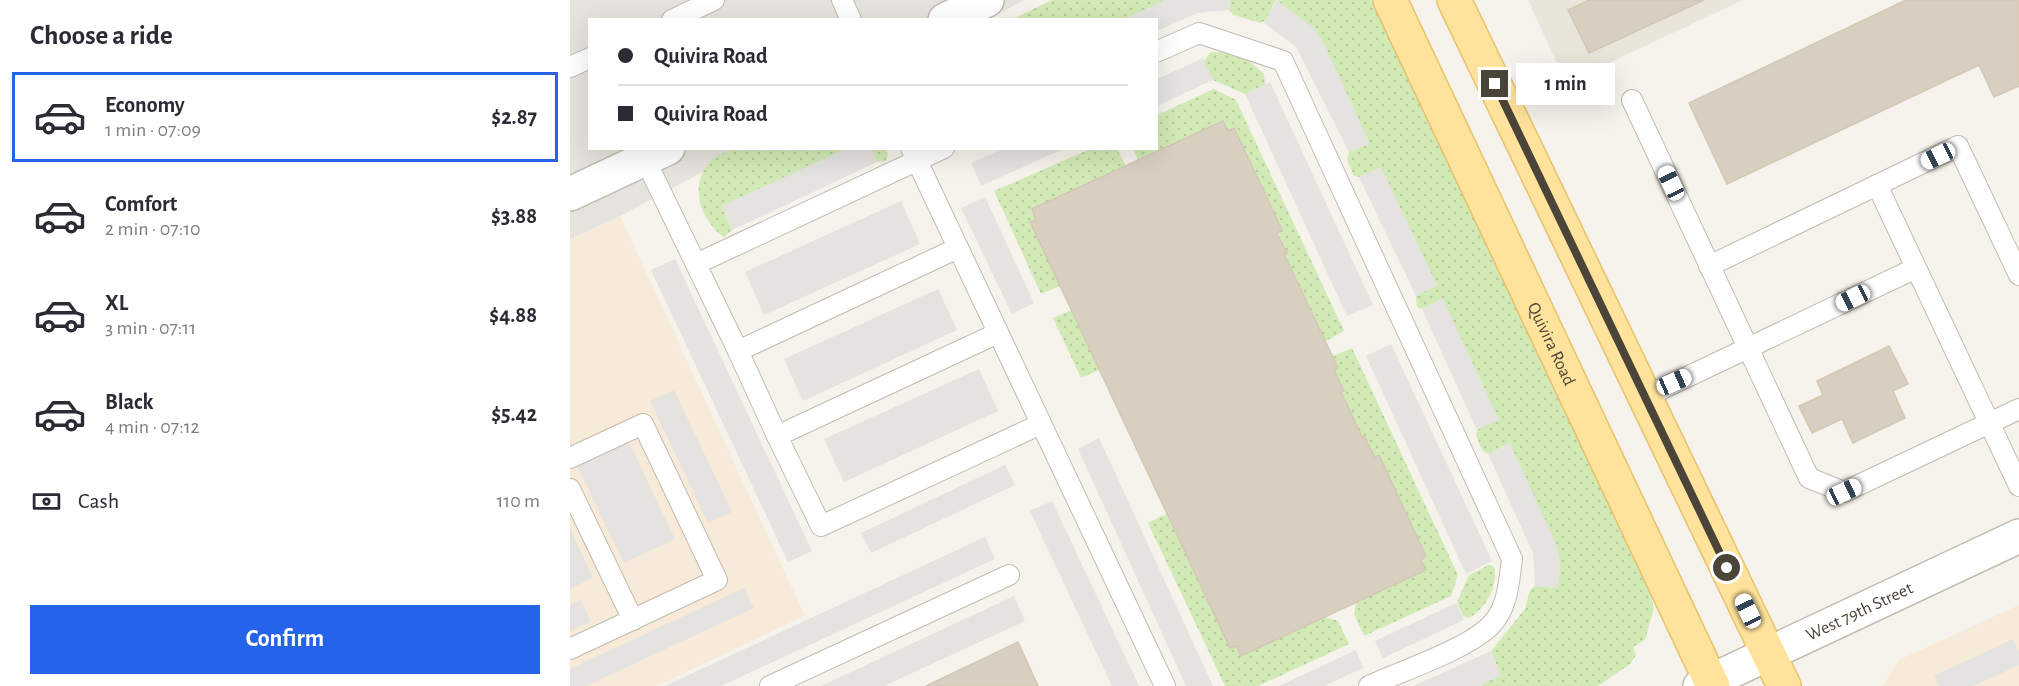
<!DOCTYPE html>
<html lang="en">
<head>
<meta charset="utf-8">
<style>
  :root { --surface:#fff; --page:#f2f2f3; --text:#2b2b33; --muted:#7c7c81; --line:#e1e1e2; --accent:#2563eb }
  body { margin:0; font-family:"Alegreya Sans",sans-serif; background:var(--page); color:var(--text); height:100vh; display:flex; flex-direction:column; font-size:22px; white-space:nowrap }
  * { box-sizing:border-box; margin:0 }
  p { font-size:20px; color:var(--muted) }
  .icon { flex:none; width:33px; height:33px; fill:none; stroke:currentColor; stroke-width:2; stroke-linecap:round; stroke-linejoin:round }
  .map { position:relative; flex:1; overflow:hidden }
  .sheet { display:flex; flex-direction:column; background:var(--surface); width:570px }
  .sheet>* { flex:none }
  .hud { position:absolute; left:18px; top:18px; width:570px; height:132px; border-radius:0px; box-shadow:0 6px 24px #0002; display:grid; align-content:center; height:132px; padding:0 30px; background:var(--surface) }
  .end { position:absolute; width:27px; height:27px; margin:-14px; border:8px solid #4b4439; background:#fff; box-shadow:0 0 0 3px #fff }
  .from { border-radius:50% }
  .bubble { position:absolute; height:42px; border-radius:0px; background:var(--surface); box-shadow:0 6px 24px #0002; font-size:20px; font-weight:700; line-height:42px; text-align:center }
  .car { position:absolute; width:18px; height:36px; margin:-18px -9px; border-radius:8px; box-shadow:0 0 4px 2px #0007; background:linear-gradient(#fff 24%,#345 0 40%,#fff 0 76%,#345 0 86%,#fff 0) }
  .hud b { display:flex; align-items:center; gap:21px; height:57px; font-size:22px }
  .hud b+b { border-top:2px solid var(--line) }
  .hud i { width:15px; height:15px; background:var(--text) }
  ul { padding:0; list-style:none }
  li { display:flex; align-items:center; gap:18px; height:90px; margin:0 12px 9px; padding:0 18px; border:3px solid transparent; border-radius:0px }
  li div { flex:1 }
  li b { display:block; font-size:22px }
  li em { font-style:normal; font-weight:700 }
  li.on { border-color:var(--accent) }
  li>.icon { width:54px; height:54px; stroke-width:1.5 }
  h2 { padding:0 30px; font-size:27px; line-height:72px }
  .pay { display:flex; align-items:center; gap:15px; height:66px; padding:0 30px; font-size:22px }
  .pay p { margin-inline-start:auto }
  .primary-button { display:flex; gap:12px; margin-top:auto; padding:12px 30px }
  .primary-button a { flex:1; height:69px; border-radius:0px; background:var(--accent); color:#fff; font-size:24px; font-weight:700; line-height:69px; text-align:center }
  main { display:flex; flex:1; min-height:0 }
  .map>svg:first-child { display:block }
  .residential { fill:#eae5da }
  .commercial { fill:#f7ead8 }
  .industrial { fill:#e6e2dd }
  .grass { fill:url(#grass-dots) }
  .parking { fill:#e5e3e0 }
  .building { fill:#d8cfc1; stroke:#d3c7b4; stroke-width:1.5 }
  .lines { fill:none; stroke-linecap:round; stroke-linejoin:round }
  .service-casing { stroke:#c2bbae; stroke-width:22 }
  .minor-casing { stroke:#c2bbae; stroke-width:36 }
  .tertiary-casing { stroke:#c2bbae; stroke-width:36 }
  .primary-casing { stroke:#e6c16a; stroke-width:36 }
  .service { stroke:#fff; stroke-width:20 }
  .minor { stroke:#fff; stroke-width:33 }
  .tertiary { stroke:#fff; stroke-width:33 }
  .primary { stroke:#ffe39c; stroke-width:33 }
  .route { stroke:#4b4439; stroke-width:8 }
  .labels { text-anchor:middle; stroke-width:5; stroke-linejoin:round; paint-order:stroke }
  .street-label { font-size:18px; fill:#4b4439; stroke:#fff }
</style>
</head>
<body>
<main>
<section class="sheet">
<h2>Choose a ride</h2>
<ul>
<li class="on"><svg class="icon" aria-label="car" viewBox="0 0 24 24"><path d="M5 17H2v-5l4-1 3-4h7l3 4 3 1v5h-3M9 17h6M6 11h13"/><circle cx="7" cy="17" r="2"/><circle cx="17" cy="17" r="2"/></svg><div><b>Economy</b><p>1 min · 07:09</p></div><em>$2.87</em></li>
<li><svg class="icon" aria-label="car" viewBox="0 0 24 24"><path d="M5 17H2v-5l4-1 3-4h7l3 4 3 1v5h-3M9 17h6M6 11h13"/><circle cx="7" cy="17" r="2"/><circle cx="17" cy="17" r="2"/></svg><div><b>Comfort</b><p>2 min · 07:10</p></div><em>$3.88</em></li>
<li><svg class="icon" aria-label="car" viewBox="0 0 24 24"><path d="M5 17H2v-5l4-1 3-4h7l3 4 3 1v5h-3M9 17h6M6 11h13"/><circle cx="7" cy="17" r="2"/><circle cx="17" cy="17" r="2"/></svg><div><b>XL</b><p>3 min · 07:11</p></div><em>$4.88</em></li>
<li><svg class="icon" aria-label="car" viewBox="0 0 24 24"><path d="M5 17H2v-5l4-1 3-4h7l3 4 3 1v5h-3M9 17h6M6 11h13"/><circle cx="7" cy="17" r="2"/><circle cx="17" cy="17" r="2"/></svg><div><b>Black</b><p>4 min · 07:12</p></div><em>$5.42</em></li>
</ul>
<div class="pay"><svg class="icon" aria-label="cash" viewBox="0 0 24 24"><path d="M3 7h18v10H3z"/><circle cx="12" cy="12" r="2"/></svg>Cash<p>110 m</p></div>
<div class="primary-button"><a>Confirm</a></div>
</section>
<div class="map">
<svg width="1449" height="686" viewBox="0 0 1449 686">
  <defs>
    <pattern id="grass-dots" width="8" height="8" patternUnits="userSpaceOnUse" patternTransform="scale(1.5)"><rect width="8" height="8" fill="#d2eab5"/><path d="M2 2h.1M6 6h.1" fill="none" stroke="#b6ca9c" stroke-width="1.8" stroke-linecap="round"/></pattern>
  </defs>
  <rect width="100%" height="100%" fill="#f6f3ec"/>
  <polygon class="residential" points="958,0 1173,0 996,83"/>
  <g class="commercial">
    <polygon points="50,216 235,616 86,686 0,686 0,239"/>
    <polygon points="1449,605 1449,686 1313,686 1329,660"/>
  </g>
  <polygon class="industrial" points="0,0 454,0 418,20 20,20 20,148 176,149 50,216 0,239"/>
  <g class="grass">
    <polygon points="482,0 596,0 554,19 440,20"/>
    <polygon points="660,0 706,0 696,20 690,23 664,15 659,10"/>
    <polygon points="707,0 802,0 1074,574 1084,608 1075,640 1063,647 1066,655 1060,664 1028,686 909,686 931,675 921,651 955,609 960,590 965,586 987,588 940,443 918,454 912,450 906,435 907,430 928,420 872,299 852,309 847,307 846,296 867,285 810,168 789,177 784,176 777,160 779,152 799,144"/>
    <path d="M641 52C667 51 675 56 694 74L695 85 675 94 643 80 634 61Z"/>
    <polygon points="644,89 666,100 774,331 756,341 714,254 717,253 664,128 658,131 652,121 568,160 563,149 586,148 587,115"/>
    <path d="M165 149H277L152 206 162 230 154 237C131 221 118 185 140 162 146 155 157 152 165 149Z"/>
    <polygon points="301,149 316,149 318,153 316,161 307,162"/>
    <polygon points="520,149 547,149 556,166 462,209 490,286 471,294 424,191"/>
    <polygon points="502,310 529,370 511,378 483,318"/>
    <polygon points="782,348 888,575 881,596 794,636 784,614 786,602 856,570 794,436 792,437 771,392 774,390 764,370 768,367 763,356"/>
    <polygon points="596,514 660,648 666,646 671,656 755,617 768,621 779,644 688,686 655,686 578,523"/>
    <path d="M919 565 923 566C931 582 914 612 898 618L893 616 887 602 899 575Z"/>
  </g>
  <g class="parking">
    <polygon points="596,0 660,0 659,10 627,13 587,31 586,20 554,19"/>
    <polygon points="707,0 744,28 752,39 800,144 779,152 726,47 694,23"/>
    <polygon points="633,58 643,80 587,106 587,79"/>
    <polygon points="700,82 803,305 777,316 675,94"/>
    <polygon points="277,148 301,149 307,162 162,230 152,206"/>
    <polygon points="433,149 433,148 493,149 411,186 401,163"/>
    <polygon points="811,167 867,285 846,296 789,177"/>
    <polygon points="415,197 464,303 442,314 391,208"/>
    <polygon points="331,201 350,244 194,315 175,272"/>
    <polygon points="105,259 242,551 218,562 81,270"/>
    <polygon points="368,289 387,330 233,401 214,359"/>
    <polygon points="873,299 929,420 907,430 852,309"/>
    <polygon points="821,344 922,561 896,574 796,356"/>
    <polygon points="409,369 428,411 274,482 254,439"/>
    <polygon points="104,390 162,512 138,523 80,401"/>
    <polygon points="57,438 105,539 54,563 6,464"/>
    <polygon points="529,438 643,686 616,686 508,449"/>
    <polygon points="940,443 986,544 991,568 987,588 965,586 963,553 918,454"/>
    <polygon points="435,465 445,485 301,553 291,533"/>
    <polygon points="482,501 569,686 542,686 460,511"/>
    <polygon points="0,529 23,578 0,589"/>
    <polygon points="415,537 425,559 151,686 95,686"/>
    <polygon points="174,588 184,608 16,686 0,686 0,669"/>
    <polygon points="444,596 455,621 314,686 251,686"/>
    <polygon points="11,600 21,622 0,631 0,605"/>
    <polygon points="886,603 894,620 813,658 805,641"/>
    <polygon points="1443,639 1449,652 1449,665 1404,686 1369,686 1364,676"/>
    <polygon points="786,650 793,668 754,686 709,686"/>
    <polygon points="921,651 931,675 909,686 843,686"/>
  </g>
  <g class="building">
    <polygon points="1019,0 1134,0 1019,53 998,10"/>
    <polygon points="1336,0 1449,0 1449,86 1424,97 1409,65 1157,184 1119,103"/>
    <polygon points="653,121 658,131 664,128 712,230 707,233 717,253 714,254 768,368 764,370 774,391 771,392 792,437 794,436 805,457 809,455 856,556 851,560 856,570 671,656 666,646 660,648 460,222 466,220 462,209"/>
    <polygon points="1319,346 1338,384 1323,391 1335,418 1283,443 1272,419 1242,433 1229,406 1253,395 1247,381"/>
    <polygon points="448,642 468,686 356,686"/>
  </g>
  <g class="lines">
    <g class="service-casing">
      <g id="service">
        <polyline points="272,0 281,20"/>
        <polyline points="102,20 144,0"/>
        <path d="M586 52 629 33 713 61 942 559C939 581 938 607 922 624 899 649 831 671 799 686"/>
        <polyline points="0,67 20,58"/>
        <polyline points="1062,100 1239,478 1274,492 1449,409"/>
        <polyline points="341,148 595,686"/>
        <polyline points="75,159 168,351 388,248"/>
        <polyline points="1307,185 1449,486"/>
        <polyline points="126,264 374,148"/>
        <polyline points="1139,266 1388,146 1449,275"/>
        <polyline points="168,351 207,436 428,333"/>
        <polyline points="1075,397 1346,268"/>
        <polyline points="207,436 251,526 471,424"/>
        <polyline points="0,458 73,424 147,580 0,649"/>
        <polyline points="0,489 63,620"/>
        <polyline points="200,686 439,575"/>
      </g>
    </g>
    <g class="minor-casing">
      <g id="minor">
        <polyline points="375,20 417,0"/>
        <polyline points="0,194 98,148"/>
      </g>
    </g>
    <g class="tertiary-casing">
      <g id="tertiary">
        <path id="s1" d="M1130 686 1449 536"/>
      </g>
    </g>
    <g class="primary-casing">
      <g id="primary">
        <path id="s2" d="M820 0 1143 686"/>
        <polyline points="884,0 1214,686"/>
      </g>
    </g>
    <use href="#service" class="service"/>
    <use href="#minor" class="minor"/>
    <use href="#tertiary" class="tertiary"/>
    <use href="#primary" class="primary"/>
  </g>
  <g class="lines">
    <polyline class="route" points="925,84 1157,568"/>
  </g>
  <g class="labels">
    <g class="street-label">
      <text dy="6" stroke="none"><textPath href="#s2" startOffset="380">Quivira Road</textPath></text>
      <text dy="6" stroke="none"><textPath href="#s1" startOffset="176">West 79th Street</textPath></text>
    </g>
  </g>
</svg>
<i class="end from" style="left:1157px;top:568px"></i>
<i class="end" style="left:925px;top:84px"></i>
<div class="bubble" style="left:946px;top:63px;width:99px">1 min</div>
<i class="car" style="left:1368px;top:156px;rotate:244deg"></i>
<i class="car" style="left:1101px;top:183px;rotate:335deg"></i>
<i class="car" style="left:1283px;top:298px;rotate:244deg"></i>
<i class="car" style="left:1104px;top:382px;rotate:66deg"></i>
<i class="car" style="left:1274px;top:492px;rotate:65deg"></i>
<i class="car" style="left:1178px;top:611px;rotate:335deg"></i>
<div class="hud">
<b><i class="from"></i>Quivira Road</b>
<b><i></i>Quivira Road</b>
</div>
</div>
</main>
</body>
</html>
